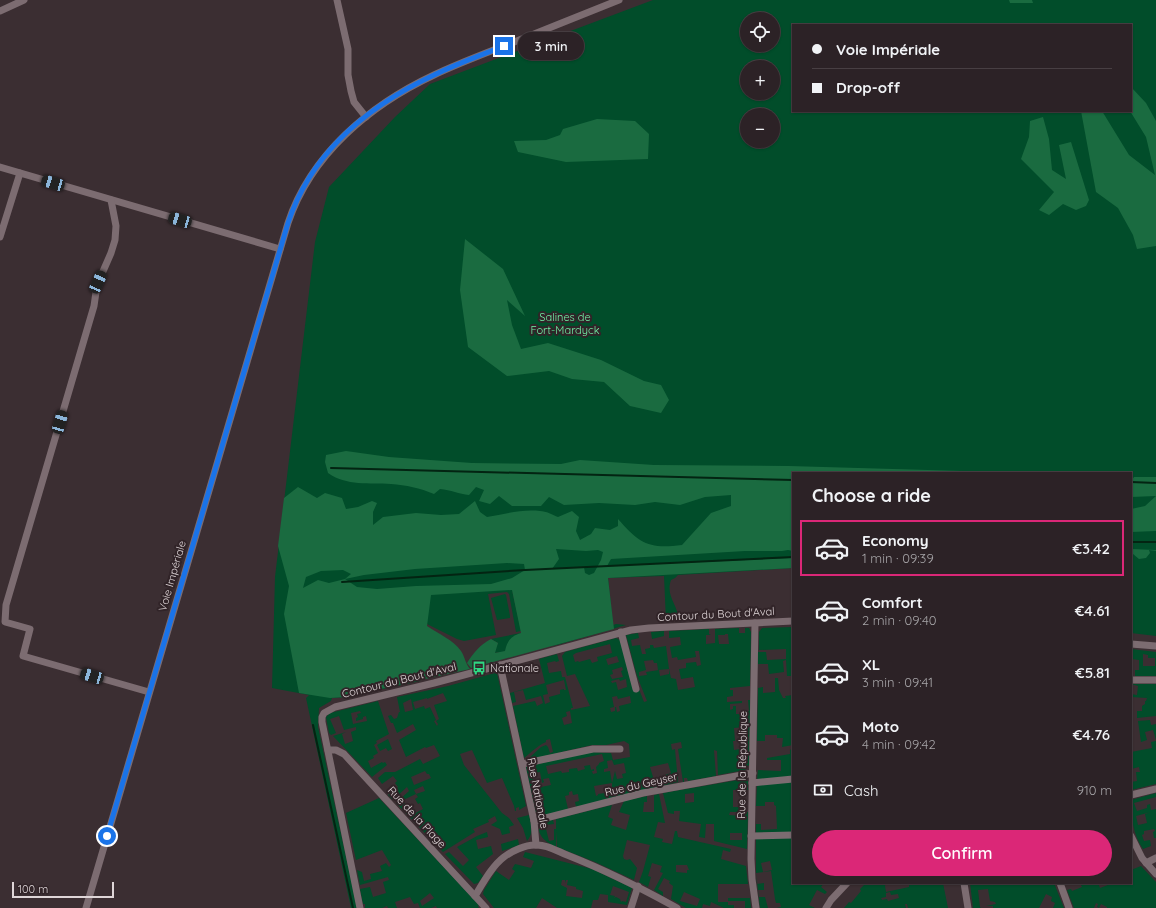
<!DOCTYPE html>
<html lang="en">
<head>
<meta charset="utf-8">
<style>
  :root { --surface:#2c2226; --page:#342a2e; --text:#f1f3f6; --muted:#a6a4a7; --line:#483f43; --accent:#db2777 }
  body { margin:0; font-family:Quicksand,sans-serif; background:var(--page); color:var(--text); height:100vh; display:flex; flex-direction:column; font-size:15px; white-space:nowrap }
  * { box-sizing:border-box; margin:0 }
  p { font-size:13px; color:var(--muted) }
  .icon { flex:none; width:22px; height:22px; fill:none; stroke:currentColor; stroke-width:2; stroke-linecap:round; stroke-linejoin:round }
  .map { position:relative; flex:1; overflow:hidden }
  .sheet { position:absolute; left:792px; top:472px; width:340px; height:412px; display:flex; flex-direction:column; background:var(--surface); border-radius:0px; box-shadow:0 1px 3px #0004,0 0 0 1px var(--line) }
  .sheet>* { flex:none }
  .banner { position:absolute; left:792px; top:24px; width:340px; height:88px; border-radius:0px; box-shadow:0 1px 3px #0004,0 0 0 1px var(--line); display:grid; align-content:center; height:88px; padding:0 20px; background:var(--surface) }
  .buttons { position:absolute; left:740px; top:12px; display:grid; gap:8px }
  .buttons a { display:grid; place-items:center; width:40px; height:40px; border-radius:50%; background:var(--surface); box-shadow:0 1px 3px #0004,0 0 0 1px var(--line); font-size:20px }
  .scale { position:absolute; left:12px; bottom:10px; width:102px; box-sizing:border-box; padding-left:4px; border:2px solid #dfd6d8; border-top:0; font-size:11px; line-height:14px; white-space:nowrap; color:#dfd6d8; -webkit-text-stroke:3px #312428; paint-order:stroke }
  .end { position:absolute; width:18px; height:18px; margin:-9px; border:5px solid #1a73e8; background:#fff; box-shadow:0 0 0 2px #fff }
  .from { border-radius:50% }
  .bubble { position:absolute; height:28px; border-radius:14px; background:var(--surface); box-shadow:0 1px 3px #0004,0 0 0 1px var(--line); font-size:13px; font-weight:600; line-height:28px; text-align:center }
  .car { position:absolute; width:12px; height:24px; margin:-12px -6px; border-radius:5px; box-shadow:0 0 3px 1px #0007; background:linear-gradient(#222 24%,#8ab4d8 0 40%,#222 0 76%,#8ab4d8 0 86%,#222 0) }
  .banner b { display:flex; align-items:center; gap:14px; height:38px; font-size:15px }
  .banner b+b { border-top:1px solid var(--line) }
  .banner i { width:10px; height:10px; background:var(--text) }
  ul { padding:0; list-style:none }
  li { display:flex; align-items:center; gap:12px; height:56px; margin:0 8px 6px; padding:0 12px; border:2px solid transparent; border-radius:0px }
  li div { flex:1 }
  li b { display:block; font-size:15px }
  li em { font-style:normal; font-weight:600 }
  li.active { border-color:var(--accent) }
  li>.icon { width:36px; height:36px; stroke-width:1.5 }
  h2 { padding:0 20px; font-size:18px; line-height:48px }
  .pay { display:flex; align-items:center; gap:10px; height:44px; padding:0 20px; font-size:15px }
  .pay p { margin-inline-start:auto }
  .cta { display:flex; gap:8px; margin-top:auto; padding:8px 20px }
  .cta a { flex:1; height:46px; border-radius:24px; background:var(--accent); color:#fff; font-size:16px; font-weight:600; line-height:46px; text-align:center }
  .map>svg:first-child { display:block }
  .green { fill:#014d2a; fill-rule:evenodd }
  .forest { fill:#1a6b40; fill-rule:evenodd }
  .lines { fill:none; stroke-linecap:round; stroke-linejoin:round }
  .stream { stroke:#032412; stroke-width:2 }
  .minor { stroke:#7c6c71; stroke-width:7 }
  .route { stroke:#1a73e8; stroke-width:5 }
  .labels { text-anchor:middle; stroke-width:4; stroke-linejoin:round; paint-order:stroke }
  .park-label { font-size:11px; fill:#73f5a9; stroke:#312428 }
  .street-label { font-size:11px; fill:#dfd6d8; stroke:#312428 }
  .poi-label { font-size:11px; fill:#dfd6d8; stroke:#312428; text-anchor:start }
</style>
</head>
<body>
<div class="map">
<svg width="1156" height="908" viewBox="0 0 1156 908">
  <rect width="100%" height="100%" fill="#3b2e32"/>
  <g class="green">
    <path d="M653 0H1156V636L1131 633V473H793V568L678 575 675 578 671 580C665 597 679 605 678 620L666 621 664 576 608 578 613 625 616 624 626 625 557 645 494 653 498 643 491 639 526 632 512 590 521 631 516 632 509 594 507 592 488 594 496 635 464 641 457 639 427 624 420 681 345 697 332 698 331 701 319 708 318 727 357 908H351L306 698 309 695 272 688 275 577 315 242 329 187 395 117 430 84ZM747 19H773V45H747ZM793 25H1131V111H793ZM747 67H773V93H747ZM747 115H773V141H747Z"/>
    <polygon points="505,594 506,595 510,616 510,618 497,620 491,598"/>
    <polygon points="793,627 793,676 787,676 786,660 783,661 784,672 769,674 768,664 758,664 758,652 766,652 767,660 786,659 786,649 759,650 759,632 762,628"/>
    <path d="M739 628V633H745V628H749L751 632 750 686 730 688V690H733V696L727 697V702L742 701V703L730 704V710L733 709V706H736V714H740V712L749 711 748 700H750L749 765 745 770 718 775 717 751 714 750 716 776 688 781 687 778H684V782H683L678 749 682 748 681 742 671 744 672 750 675 749 678 782 662 786 661 783 662 776 671 773 668 763 650 767 653 777 657 787 576 807 575 802 579 801 578 794 573 795 572 791 569 792V795L565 796 568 809 540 816 536 813 526 767 590 752 611 753 613 760 630 757 629 744 624 741 606 745H592L527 760 541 747 546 745 548 747 550 753 553 752 550 739 546 740V742C537 746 532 752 524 758L513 706 535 701 537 706 543 703 541 696 526 700 523 690 514 692 516 702 512 703 510 693 545 683 539 659 557 654 559 661 556 662 555 661 547 663 549 673 561 671 562 677H565L573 708H571V710L590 706 575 674 567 676 562 656 565 652 616 638 620 640 644 702 647 701 637 676 626 635 638 633 639 638 631 640 632 646 640 645 642 654H646L645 649 650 648V645H653L654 648 666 646 669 669 658 670 657 663H654L653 660 644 661 646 670 639 672V676L647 675 646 672 659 670 660 676 669 674V669L671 678 676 679 678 690 695 687 693 677 681 679 679 669 686 668V663L696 662 697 666 701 665 699 651H695L696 657 678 660 677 657 672 658 670 647 681 645 680 637 669 638V631L709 629V634L711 635H706V644L715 643V629ZM725 634H728L729 644H719L718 635H725ZM610 644 612 653 597 657 598 661 592 663 590 659 579 662 578 661 575 662 573 655 576 653ZM617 656 619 662 608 665 606 659ZM622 667 623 670 621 671 623 677 612 679 610 675 613 674 612 670ZM619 679 620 681 626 679 627 687 618 690 616 682 612 683 611 681ZM564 680 566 690H564V689L560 690V694L549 697 550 702 545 704 543 695 548 694 546 685ZM617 696 618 699 630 696 631 703 619 706 620 711 617 712 616 707H615V711L611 712 610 708 614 707 612 697ZM570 711 572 723 564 725 562 718 567 716 566 712ZM744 727 748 748 734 750 733 741H735L734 728ZM602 754 604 761 599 763V764L596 767 597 773 593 774 592 771H594V769L591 770 590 765 584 766 585 769 578 771 577 768 569 769V772L562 773 561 771 548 774 546 766ZM612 760 614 765 624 763 626 773 622 774 623 778 617 779 615 771 612 783 610 771 604 772V769L608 768 607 761ZM540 772 542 783 544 782 543 779 549 778 551 785 536 788 532 774ZM612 783V792L598 794V795L596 796 594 786Z"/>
    <polygon points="664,631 664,636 652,639 651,632"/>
    <path d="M1131 649 1156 652V676H1135V670H1139V660L1131 659ZM1143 654 1148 655V658H1155V666H1143Z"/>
    <path d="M495 673H497L526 806 519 810V807L516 808V811H515L514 806 502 778 487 783 472 750 460 754 464 765 502 813 509 818 514 825 509 827 510 833 502 835 500 829 491 825 497 821 495 816 488 820 489 822 473 829 475 832 443 852 396 803 409 791 407 787 393 800 388 795 398 787 395 783 397 781 393 776 382 784 378 778 385 772H395L420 759 423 764 440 756 434 745 426 748 425 747 406 757 399 740 416 730 413 724 397 733 393 723H391L388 716 391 715 394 719 397 718 399 712H400L397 697 448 686ZM443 693 447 701 434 705 439 719 436 721 438 724 437 726 434 721 436 720 430 707 425 709 424 706 415 709 413 702 427 698V699ZM411 699 413 710 405 712 403 703ZM425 771 427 774H429L431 778 414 785 411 777ZM423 786 425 791 416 794 418 797 415 799 418 804 420 803 423 809 414 814 410 807 407 808 403 800 416 794 414 790Z"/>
    <polygon points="775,678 778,678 779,690 783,698 786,698 785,696 793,695 793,745 782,747 783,738 777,738 777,735 765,735 765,741 757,741 758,688 763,687 763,693 775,692"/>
    <polygon points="1131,684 1156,684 1156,716 1137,718 1137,711 1142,711 1142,706 1145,704 1145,701 1146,701 1147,698 1131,697 1131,694 1137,695 1138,686"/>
    <path d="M378 701 389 734 376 741 377 743 374 745 378 753 373 756 374 758 368 761 371 768 382 762 383 763 385 762 387 765 372 777 333 736 346 732 342 734 345 744 353 741 351 732 356 730V727L344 730 339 716 330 719 336 733 331 735 329 733 326 717 330 713ZM360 711 361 713 357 714 358 717 356 718V721L363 719V717L366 716 367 721 353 724 351 713Z"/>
    <polygon points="1150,720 1151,725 1156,724 1156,740 1153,730 1145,732 1147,740 1141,742 1138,721"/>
    <polygon points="388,739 392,749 388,751 386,748 380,751 377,745"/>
    <polygon points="1156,741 1156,784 1131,790 1131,782 1137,781 1136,772 1140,772 1139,767 1131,769 1131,752 1152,748 1151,742"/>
    <polygon points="793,748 793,776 757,780 758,770 781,771 781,760 767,760 767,758 790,754 790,750"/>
    <path d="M744 779 748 781V790H733V807H740V812H730L729 815 743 816 744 812H748L747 849 714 841V824H706L705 838 699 837 701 824 679 821 680 811H674V814L668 813 663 793ZM694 793V802L685 803V794ZM730 833H742V840H730Z"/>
    <polygon points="793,781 793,832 756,833 756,824 761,824 761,830 777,829 776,806 774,805 774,802 765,802 765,806 756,806 757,785"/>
    <path d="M1156 793V797L1134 803 1137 811 1147 808V805L1150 804 1151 810 1156 809V838H1154L1153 832 1155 831 1154 829 1144 831V834L1142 835 1144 841 1150 840 1151 846 1143 849C1133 835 1131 817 1131 800ZM1151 812 1145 814 1147 823 1138 825 1136 816Z"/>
    <path d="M659 794 665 823 658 822 654 837 663 839 662 842 672 844 675 831H677L678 837 731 849 730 852 723 850 721 859 746 866 748 884H718V902H728V905H734V908H745V901H728V898H750L751 908H724L711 902 710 906 703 904 702 908H686L671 899 673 886 669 883 670 881 664 878 658 889 663 892V896L654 890 663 873 660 872 662 866 652 863 648 876 651 877 648 887 639 882 643 871 650 845 627 840 623 856 624 859 627 860 630 859 637 868 634 880 595 862 557 847 556 830V847C547 843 534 834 541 823L553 820 554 824 545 825 549 841 554 840V829H556V819L612 805 608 817 613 819 611 825 626 830 630 815 619 812 624 801 647 796V802H644L643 812H654V795ZM676 865H687L689 870H687V873L676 872ZM684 892 700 899 697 906 680 901Z"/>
    <path d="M379 798 479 905 478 906 479 908H437L436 906 431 908H420L418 903 414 904 410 897 395 902 397 908H388L387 906 382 908H365V904H363L360 889 370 887 373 897 386 893 383 882 389 880 388 877 360 885 357 870 362 872 364 881 371 879 370 874 382 871 380 866 386 863 389 867 391 865 382 850 356 860 346 813ZM430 893 434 898 422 906 420 901Z"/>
    <path d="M529 815C531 825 534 833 527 841L523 828 517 818Z"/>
    <polygon points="487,832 488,837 476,840 478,849 491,846 493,854 476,867 483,876 478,883 474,884 445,854 449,852 463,866 469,860 457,847 477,836"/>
    <path d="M792 837 793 883H824L821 887 827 892 825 894 817 890 809 905 815 908H777L781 907 780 903H776L775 899 771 871 756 873 757 884 764 883V890H758L759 897H765L768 908H760L756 873V839ZM770 861 772 870 763 872 761 863Z"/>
    <polygon points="518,839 519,845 502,851 501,844"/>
    <path d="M525 852 592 869 632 888 627 905 608 902V895L600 894 598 900H593L591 908H557L542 898 536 908H494L483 894 484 890 496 871 509 880 515 871 512 869 515 864 531 868 534 861 523 857ZM562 880H565V883L566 880H568L567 885 576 887V889L583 891 582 898 566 896 567 888 561 885ZM613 886 629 892 626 902 622 901 621 902 620 899 616 897 614 898 615 896 610 895Z"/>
    <polygon points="1141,866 1156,882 1156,908 1107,908 1107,907 1101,904 1099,908 1097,907 1098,904 1096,903 1094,908 1074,908 1067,890 1071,889 1072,891 1082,887 1080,883 1098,883 1100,888 1113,883 1131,883 1131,870"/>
    <path d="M866 883H886L885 886 886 892 909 887V883H943L948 908H908L907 904H905L906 908H844L849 902 851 903 861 891 860 889ZM890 892 891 895 898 894 899 898 888 901 887 899 882 900 881 898 886 897V893Z"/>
    <polygon points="970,883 979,883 981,885 995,883 1054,883 1064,908 1053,908 1055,903 1051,901 1052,897 1046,894 1039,908 993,908 993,906 986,906 996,904 995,902 990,901 988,889 978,890 980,907 981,908 973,908"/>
  </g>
  <g class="forest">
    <polygon points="1009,0 1032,0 1033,3 1010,3"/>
    <polygon points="1131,87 1146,103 1156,121 1156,246 1137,249 1133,235 1118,208 1096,192 1081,111 1102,111 1129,155 1155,175 1146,137 1130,111"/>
    <polygon points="1043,117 1049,139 1052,170 1066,179 1059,145 1071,142 1089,200 1086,206 1076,210 1063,204 1049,215 1039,210 1054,192 1021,159 1029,137 1030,121"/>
    <polygon points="597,119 635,121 649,134 648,159 566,162 518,152 514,141 546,140 560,135 563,129"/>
    <polygon points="465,239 503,269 525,316 507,300 512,325 521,349 548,343 601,360 644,381 661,385 669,400 661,413 630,406 604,382 572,379 549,371 507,376 468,347 460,290"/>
    <path d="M346 451 389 457 472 463 561 464 580 460 654 465 789 466 963 471 975 473H793V551L788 550 782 551H745L611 559 607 566 793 558V568L608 578 614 629 471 668 467 663C474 652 480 645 491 639L498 643 495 653 505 651C507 641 511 636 521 633L512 590 431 595 427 626C439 634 453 640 461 651 465 657 465 663 470 669L345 697 330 698 299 693 284 614 289 586 278 546 284 498 298 487 317 498 325 493 342 498 346 509 358 507 372 501 377 503 373 512V525L383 517 416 513 441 515 459 514 475 501 480 512 487 517C504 514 522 509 540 511 546 511 553 515 558 517L572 511 579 517 576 531 580 540 591 534 595 528 610 530 618 526V519C640 544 649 549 682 545L711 513 731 506V495L705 497 680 505 655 502 635 505 599 503 564 505 549 497 541 506H512L499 496 490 504 479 501 484 490 476 487 469 495C459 494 451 490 440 489L434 494C420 488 406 485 391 484 370 483 346 486 328 473L325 462 326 455ZM556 549 586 551 598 550 603 552 601 560 594 573 589 575 585 573 584 567 552 569 559 559ZM507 563 524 564 525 570 512 578 491 584 416 586 377 589 357 587 345 579 364 575 415 569ZM343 570 351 574 345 579 329 583 318 580 303 588 306 577 321 571Z"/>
    <polygon points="1134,477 1156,477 1156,531 1131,532 1131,509 1145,506 1156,496 1131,497 1131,481"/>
    <polygon points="1131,549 1156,550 1156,551 1149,550 1150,553 1146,558 1139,559 1133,554 1131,554"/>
  </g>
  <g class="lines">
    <g class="stream">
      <polyline points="331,468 793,480"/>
      <polyline points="1131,482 1156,483"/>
      <polyline points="1131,542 1156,542"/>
      <polyline points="342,582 525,570 793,557"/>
      <polyline points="313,725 353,908"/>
    </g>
    <g class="minor">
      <polyline points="337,0 348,49 348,75 351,91 354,102 366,117"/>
      <polyline points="0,11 24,0"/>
      <polyline points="0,167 280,249"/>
      <polyline points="111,200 116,226 115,240 111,253 97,285 94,306 6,605 5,622 30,629 23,656 149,692"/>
      <polyline points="0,237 20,173"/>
      <polyline points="755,623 751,859 752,879 756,908"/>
      <polyline points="621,632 636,689"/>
      <polyline points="1131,644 1156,646"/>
      <polyline points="500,665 534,821 536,845"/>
      <polyline points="1131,680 1156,680"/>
      <polyline points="328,750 336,750 344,754 486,908"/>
      <polyline points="522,764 593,749 620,749"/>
      <polyline points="752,783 793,779"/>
      <polyline points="1131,795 1156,789"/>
      <polyline points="534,821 643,793 753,773"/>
      <polyline points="751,836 793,835"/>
      <polyline points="1131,836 1142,858 1156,874"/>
      <polyline points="1146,863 1156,858"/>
      <polyline points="964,883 968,908"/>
      <polyline points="1060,883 1069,908"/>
      <path d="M475 896C483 883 492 866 504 857 512 851 525 845 535 845 546 844 557 851 567 855 605 870 641 888 677 908"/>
      <path d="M86 908 288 223C311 154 370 105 434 75 457 64 481 55 504 46 542 31 581 15 619 0"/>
      <polyline points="360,908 322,722 322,717 324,713 335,707 434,683 631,630 649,628 793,621"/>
      <polyline points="631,908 638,886"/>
      <polyline points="826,908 831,900 847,883"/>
    </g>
  </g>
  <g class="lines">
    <path class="route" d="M107 836 288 223C311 153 368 106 434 75 456 64 481 55 504 46"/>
  </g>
  <defs>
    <g id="bus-bare" transform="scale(1.08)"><path d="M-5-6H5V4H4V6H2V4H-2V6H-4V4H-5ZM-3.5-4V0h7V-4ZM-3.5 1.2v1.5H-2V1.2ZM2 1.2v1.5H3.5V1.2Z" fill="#2ed883" stroke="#312428" stroke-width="2.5" paint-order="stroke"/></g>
  </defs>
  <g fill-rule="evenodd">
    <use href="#bus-bare" x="479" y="668"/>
  </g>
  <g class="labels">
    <g class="park-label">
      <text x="565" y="321">Salines de<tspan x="565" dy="13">Fort-Mardyck</tspan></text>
    </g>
    <g class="street-label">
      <text transform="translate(172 576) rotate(-74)" y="4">Voie Impériale</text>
      <text transform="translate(716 614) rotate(-3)" y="4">Contour du Bout d'Aval</text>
      <text transform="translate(399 680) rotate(-14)" y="4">Contour du Bout d'Aval</text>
      <text transform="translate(742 765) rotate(-89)" y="4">Rue de la République</text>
      <text transform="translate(641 784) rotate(-13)" y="4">Rue du Geyser</text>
      <text transform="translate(538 793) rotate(79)" y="4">Rue Nationale</text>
      <text transform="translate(417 817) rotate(47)" y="4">Rue de la Plage</text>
    </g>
    <g class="poi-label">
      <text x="490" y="672">Nationale</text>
    </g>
  </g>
</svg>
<div class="buttons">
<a><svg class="icon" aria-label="locate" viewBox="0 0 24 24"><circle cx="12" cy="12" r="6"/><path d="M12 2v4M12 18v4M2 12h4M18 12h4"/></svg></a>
<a>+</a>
<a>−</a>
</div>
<div class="scale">100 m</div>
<i class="end from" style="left:107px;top:836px"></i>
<i class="end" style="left:504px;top:46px"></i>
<div class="bubble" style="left:518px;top:32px;width:66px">3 min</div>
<i class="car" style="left:53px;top:183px;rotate:286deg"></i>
<i class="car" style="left:180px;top:220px;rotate:286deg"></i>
<i class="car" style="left:98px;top:282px;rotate:24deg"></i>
<i class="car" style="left:60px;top:422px;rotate:16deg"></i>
<i class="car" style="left:92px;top:676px;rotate:286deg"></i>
<div class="banner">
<b><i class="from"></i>Voie Impériale</b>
<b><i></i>Drop-off</b>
</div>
<section class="sheet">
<h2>Choose a ride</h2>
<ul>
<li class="active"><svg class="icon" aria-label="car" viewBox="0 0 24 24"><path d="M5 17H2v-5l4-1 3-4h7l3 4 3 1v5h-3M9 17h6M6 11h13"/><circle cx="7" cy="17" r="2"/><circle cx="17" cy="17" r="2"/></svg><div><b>Economy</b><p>1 min · 09:39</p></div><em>€3.42</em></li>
<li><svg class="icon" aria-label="car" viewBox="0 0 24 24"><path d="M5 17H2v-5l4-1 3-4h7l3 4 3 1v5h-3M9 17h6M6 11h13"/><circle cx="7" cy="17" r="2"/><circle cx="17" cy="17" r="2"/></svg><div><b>Comfort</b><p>2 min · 09:40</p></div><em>€4.61</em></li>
<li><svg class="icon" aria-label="car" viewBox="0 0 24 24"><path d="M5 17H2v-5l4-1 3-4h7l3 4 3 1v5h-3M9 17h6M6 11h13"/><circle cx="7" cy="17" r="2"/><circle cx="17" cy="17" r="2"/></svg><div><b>XL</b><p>3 min · 09:41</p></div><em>€5.81</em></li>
<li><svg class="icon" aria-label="car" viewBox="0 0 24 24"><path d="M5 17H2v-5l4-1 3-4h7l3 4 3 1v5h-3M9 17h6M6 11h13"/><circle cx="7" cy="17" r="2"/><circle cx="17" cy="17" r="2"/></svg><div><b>Moto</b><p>4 min · 09:42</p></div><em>€4.76</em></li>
</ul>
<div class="pay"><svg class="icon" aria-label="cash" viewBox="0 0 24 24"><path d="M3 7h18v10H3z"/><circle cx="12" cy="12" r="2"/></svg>Cash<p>910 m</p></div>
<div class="cta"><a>Confirm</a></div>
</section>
</div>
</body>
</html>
